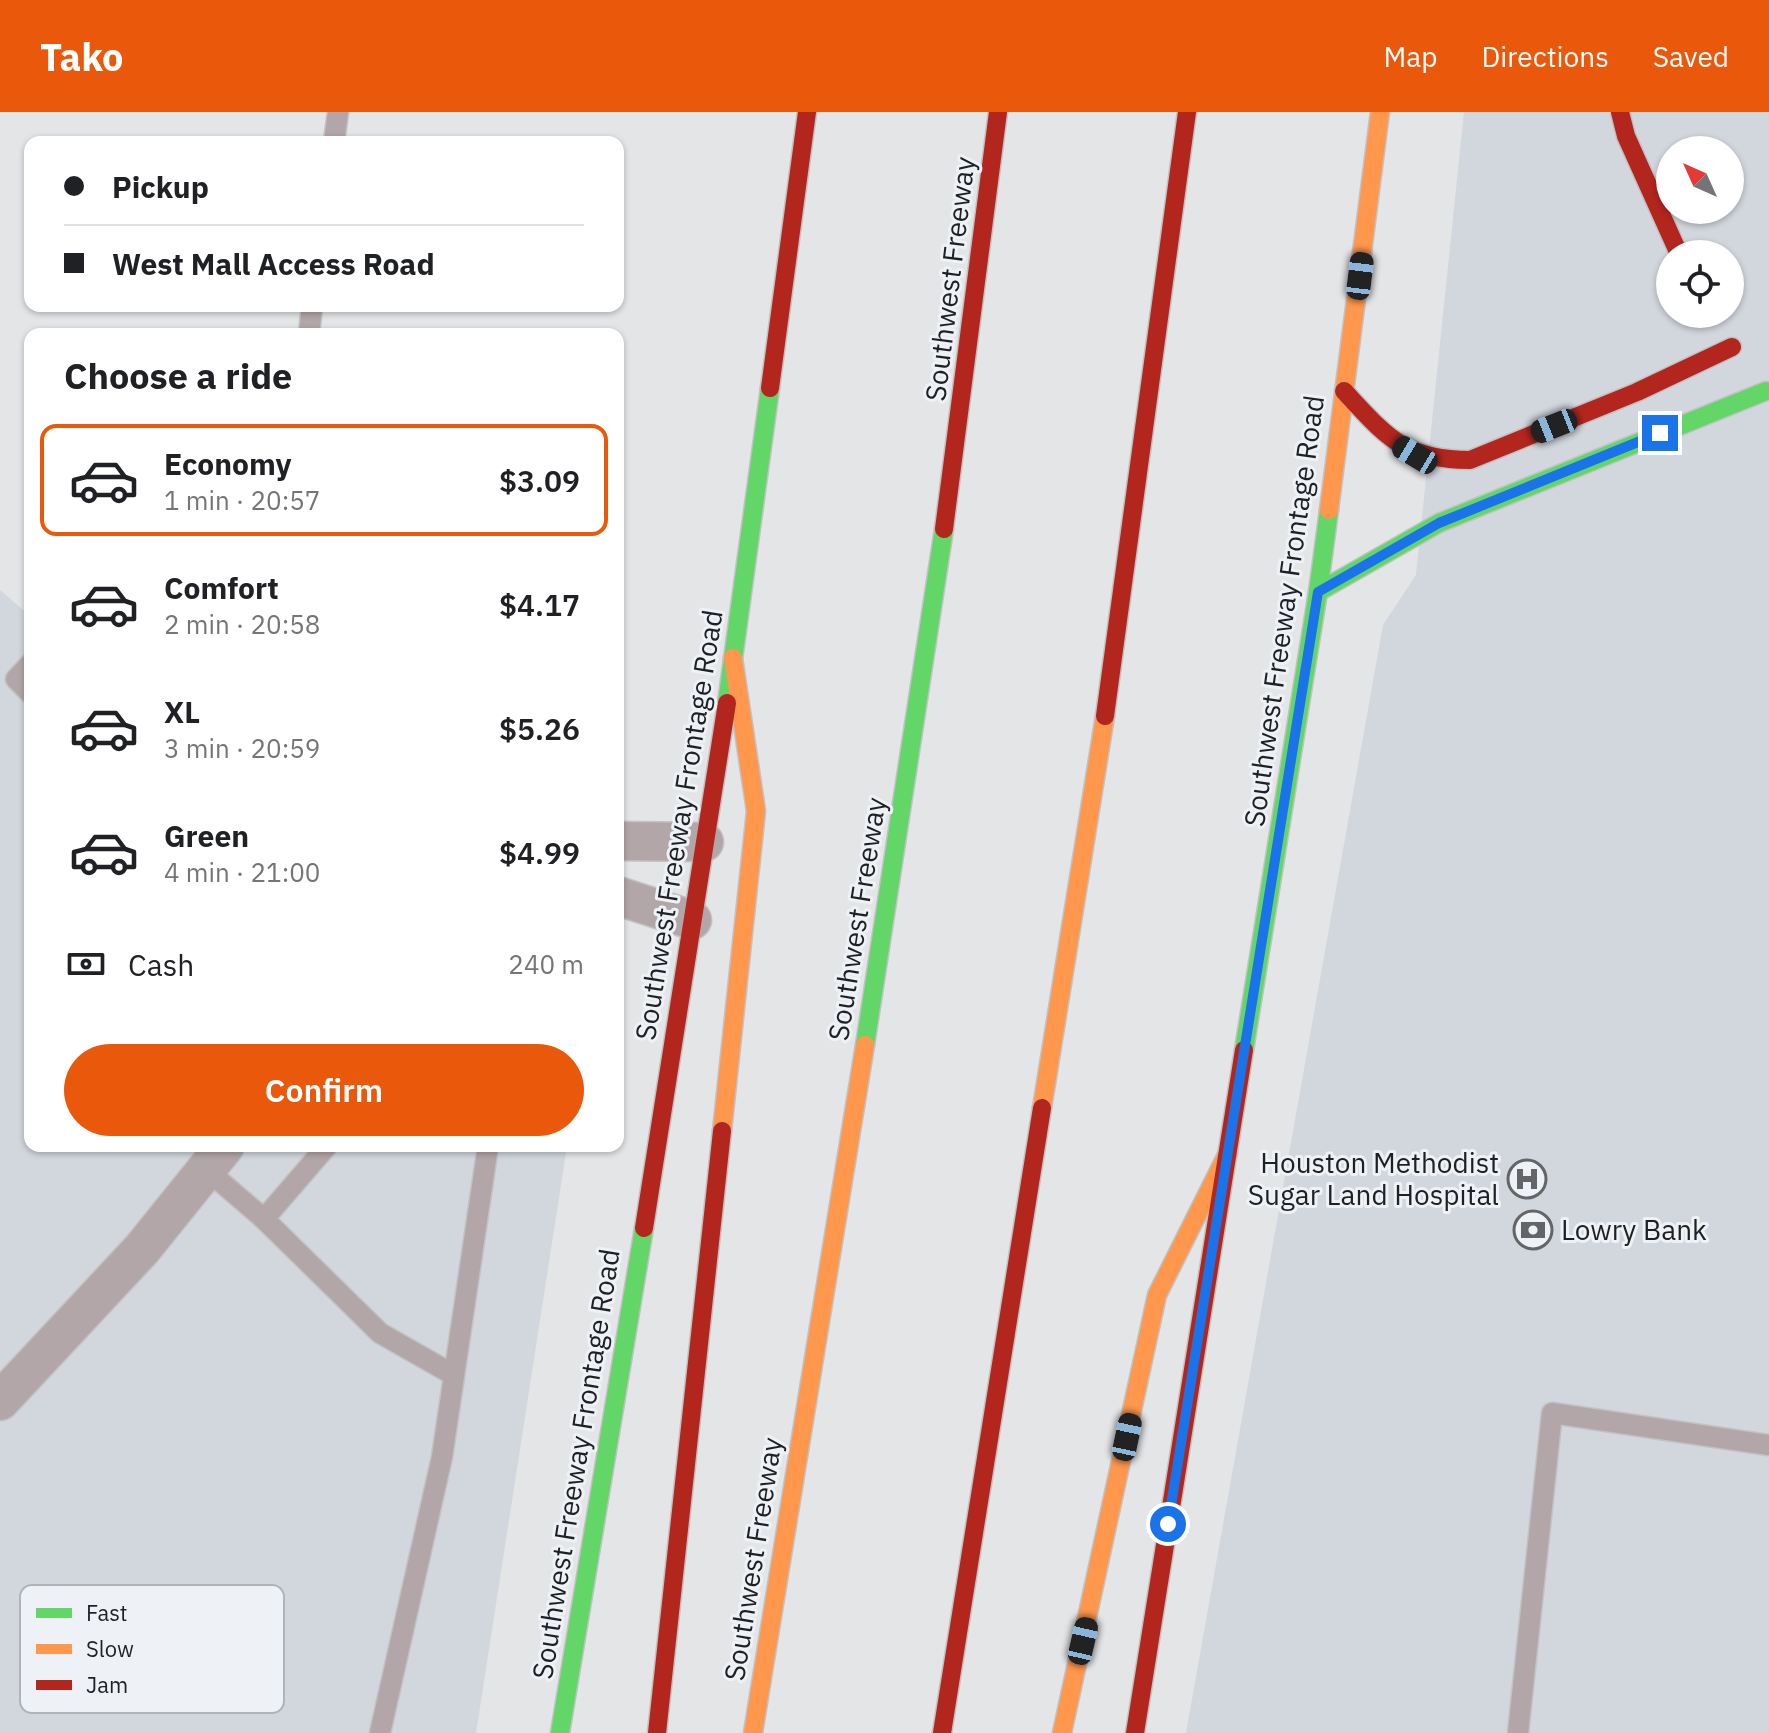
<!DOCTYPE html>
<html lang="en">
<head>
<meta charset="utf-8">
<style>
  :root { --surface:#fff; --page:#f6f6f6; --text:#202124; --muted:#757577; --line:#e0e0e0; --accent:#ea580c }
  body { margin:0; font-family:"IBM Plex Sans",sans-serif; background:var(--page); color:var(--text); height:100vh; display:flex; flex-direction:column; font-size:30px; white-space:nowrap }
  * { box-sizing:border-box; margin:0 }
  p { font-size:26px; color:var(--muted) }
  .icon { flex:none; width:44px; height:44px; fill:none; stroke:currentColor; stroke-width:2; stroke-linecap:round; stroke-linejoin:round }
  .map { position:relative; flex:1; overflow:hidden }
  .sheet { position:absolute; left:24px; top:216px; width:600px; height:824px; display:flex; flex-direction:column; background:var(--surface); border-radius:16px; box-shadow:0 2px 6px #0004 }
  .sheet>* { flex:none }
  .hud { position:absolute; left:24px; top:24px; width:600px; height:176px; border-radius:16px; box-shadow:0 2px 6px #0004; display:grid; align-content:center; height:176px; padding:0 40px; background:var(--surface) }
  .needle { width:52px; rotate:315deg }
  .tools { position:absolute; left:1656px; top:24px; display:grid; gap:16px }
  .tools a { display:grid; place-items:center; width:88px; height:88px; border-radius:50%; background:var(--surface); box-shadow:0 2px 6px #0004; font-size:40px }
  .end { position:absolute; width:36px; height:36px; margin:-18px; border:10px solid #1a73e8; background:#fff; box-shadow:0 0 0 4px #fff }
  .from { border-radius:50% }
  .car { position:absolute; width:24px; height:48px; margin:-24px -12px; border-radius:10px; box-shadow:0 0 6px 2px #0007; background:linear-gradient(#222 24%,#8ab4d8 0 40%,#222 0 76%,#8ab4d8 0 86%,#222 0) }
  .hud b { display:flex; align-items:center; gap:28px; height:76px; font-size:30px }
  .hud b+b { border-top:2px solid var(--line) }
  .hud i { width:20px; height:20px; background:var(--text) }
  ul { padding:0; list-style:none }
  li { display:flex; align-items:center; gap:24px; height:112px; margin:0 16px 12px; padding:0 24px; border:4px solid transparent; border-radius:16px }
  li div { flex:1 }
  li b { display:block; font-size:30px }
  li em { font-style:normal; font-weight:600 }
  li.on { border-color:var(--accent) }
  li>.icon { width:72px; height:72px; stroke-width:1.5 }
  h2 { padding:0 40px; font-size:36px; line-height:96px }
  .pay { display:flex; align-items:center; gap:20px; height:88px; padding:0 40px; font-size:30px }
  .pay p { margin-inline-start:auto }
  .primary-button { display:flex; gap:16px; margin-top:auto; padding:16px 40px }
  .primary-button a { flex:1; height:92px; border-radius:48px; background:var(--accent); color:#fff; font-size:32px; font-weight:600; line-height:92px; text-align:center }
  header { display:flex; align-items:center; gap:48px; box-sizing:border-box; height:112px; padding:0 40px; background:var(--accent); color:#fff }
  header strong { font-size:38px }
  nav { display:flex; gap:44px; margin-inline-start:auto; font-size:28px }
  .map>svg:first-child { display:block }
  .built { fill:#d2d6dd; fill-rule:evenodd }
  .lines { fill:none; stroke-linecap:round; stroke-linejoin:round }
  .lane-casing { stroke:#c1c2c3; stroke-width:23 }
  .street-casing { stroke:#c1c2c3; stroke-width:41 }
  .fast-casing { stroke:#c1c2c3; stroke-width:21 }
  .slow-casing { stroke:#c1c2c3; stroke-width:21 }
  .jam-casing { stroke:#c1c2c3; stroke-width:21 }
  .lane { stroke:#b3a6a8; stroke-width:20 }
  .street { stroke:#b3a6a8; stroke-width:38 }
  .fast { stroke:#63d668; stroke-width:18 }
  .slow { stroke:#ff974d; stroke-width:18 }
  .jam { stroke:#b3261e; stroke-width:18 }
  .route { stroke:#1a73e8; stroke-width:10 }
  .labels { text-anchor:middle; stroke-width:6; stroke-linejoin:round; paint-order:stroke }
  .street-label { font-size:28px; fill:#1f2022; stroke:#eef2f7 }
  .poi-label { font-size:28px; fill:#1f2022; stroke:#eef2f7; text-anchor:end }
  .key { fill:#eef2f7; stroke:#b0b3b7; stroke-width:2 }
  .key-label { font-size:22px; fill:#1f2022 }
</style>
</head>
<body>
<header>
<strong>Tako</strong>
<nav><a>Map</a><a>Directions</a><a>Saved</a></nav>
</header>
<div class="map">
<svg width="1769" height="1621" viewBox="0 0 1769 1621">
  <rect width="100%" height="100%" fill="#e3e5e7"/>
  <g class="built">
    <path d="M1464 0H1769V1621H1186L1383 513 1416 463ZM1670 38H1730V98H1670ZM1670 142H1730V202H1670Z"/>
    <polygon points="0,478 30,504 30,1034 567,1034 476,1621 0,1621"/>
  </g>
  <g class="lines">
    <g class="lane-casing">
      <g id="lane">
        <polyline points="334,30 338,0"/>
        <polyline points="309,222 312,194"/>
        <polyline points="30,552 16,567 30,581"/>
        <polyline points="207,1058 264,1107 380,1221 452,1262"/>
        <polyline points="264,1107 327,1034"/>
        <polyline points="380,1621 442,1345 488,1034"/>
        <polyline points="1518,1621 1552,1301 1769,1333"/>
      </g>
    </g>
    <g class="street-casing">
      <g id="street">
        <polyline points="618,729 704,730"/>
        <polyline points="618,784 692,808"/>
        <polyline points="0,1289 142,1137 225,1034"/>
      </g>
    </g>
    <g class="fast-casing">
      <g id="fast">
        <polyline points="1318,480 1439,411 1766,279"/>
        <polyline points="727,591 770,276"/>
        <polyline points="865,933 944,417"/>
        <polyline points="1244,938 1318,480 1329,398"/>
        <polyline points="560,1621 644,1116"/>
      </g>
    </g>
    <g class="slow-casing">
      <g id="slow">
        <polyline points="1329,398 1380,0"/>
        <polyline points="1042,996 1105,604"/>
        <polyline points="722,1019 756,699 733,546"/>
        <polyline points="753,1621 865,933"/>
        <polyline points="1062,1621 1157,1183 1228,1041"/>
      </g>
    </g>
    <g class="jam-casing">
      <g id="jam">
        <polyline points="1620,0 1626,24 1679,142"/>
        <polyline points="770,276 807,0"/>
        <path d="M1344 279C1387 325 1404 348 1470 348L1637 280 1732 235"/>
        <polyline points="944,417 998,0"/>
        <polyline points="1105,604 1187,0"/>
        <polyline points="644,1116 727,591"/>
        <polyline points="657,1621 722,1019"/>
        <polyline points="942,1621 1042,996"/>
        <polyline points="1135,1621 1244,938"/>
      </g>
    </g>
    <use href="#lane" class="lane"/>
    <use href="#street" class="street"/>
    <use href="#fast" class="fast"/>
    <use href="#slow" class="slow"/>
    <use href="#jam" class="jam"/>
  </g>
  <g class="lines">
    <polyline class="route" points="1168,1412 1318,480 1439,411 1660,321"/>
  </g>
  <defs>
    <g id="hospital-ring" transform="scale(2)"><circle r="9.5" fill="#eef2f7" stroke="#646567" stroke-width="1.5"/><path d="M-5-5h3v3.5h4V-5h3V5h-3V1.5h-4V5h-3Z" fill="#646567"/></g>
    <g id="bank-ring" transform="scale(2)"><circle r="9.5" fill="#eef2f7" stroke="#646567" stroke-width="1.5"/><path d="M-6-4H6V4H-6ZM0-2.3a2.3 2.3 0 1 0 0 4.6a2.3 2.3 0 1 0 0-4.6Z" fill="#646567"/></g>
  </defs>
  <g fill-rule="evenodd">
    <use href="#hospital-ring" x="1527" y="1067"/>
    <use href="#bank-ring" x="1533" y="1118"/>
  </g>
  <g class="labels">
    <g class="street-label">
      <text transform="translate(950 167) rotate(-83)" y="10">Southwest Freeway</text>
      <text transform="translate(1284 499) rotate(-82)" y="10">Southwest Freeway Frontage Road</text>
      <text transform="translate(679 713) rotate(-81)" y="10">Southwest Freeway Frontage Road</text>
      <text transform="translate(857 807) rotate(-81)" y="10">Southwest Freeway</text>
      <text transform="translate(576 1352) rotate(-81)" y="10">Southwest Freeway Frontage Road</text>
      <text transform="translate(753 1447) rotate(-81)" y="10">Southwest Freeway</text>
    </g>
    <g class="poi-label">
      <text x="1499" y="1061">Houston Methodist<tspan x="1499" dy="32">Sugar Land Hospital</tspan></text>
      <text x="1561" y="1128" text-anchor="start">Lowry Bank</text>
    </g>
  </g>
  <rect x="20" y="1473" width="264" height="128" rx="12" class="key"/>
  <rect x="36" y="1496" width="36" height="10" fill="#63d668"/>
  <rect x="36" y="1532" width="36" height="10" fill="#ff974d"/>
  <rect x="36" y="1568" width="36" height="10" fill="#b3261e"/>
  <g class="key-label">
    <text x="86" y="1509">Fast</text>
    <text x="86" y="1545">Slow</text>
    <text x="86" y="1581">Jam</text>
  </g>
</svg>
<div class="tools">
<a><svg class="needle" viewBox="-14 -14 28 28"><path d="M0-13l5 13h-10z" fill="#e53935"/><path d="M0 13l5-13h-10z" fill="#757577"/></svg></a>
<a><svg class="icon" aria-label="locate" viewBox="0 0 24 24"><circle cx="12" cy="12" r="6"/><path d="M12 2v4M12 18v4M2 12h4M18 12h4"/></svg></a>
</div>
<i class="end from" style="left:1168px;top:1412px"></i>
<i class="end" style="left:1660px;top:321px"></i>
<i class="car" style="left:1360px;top:164px;rotate:7deg"></i>
<i class="car" style="left:1554px;top:314px;rotate:248deg"></i>
<i class="car" style="left:1415px;top:343px;rotate:301deg"></i>
<i class="car" style="left:1127px;top:1325px;rotate:12deg"></i>
<i class="car" style="left:1083px;top:1529px;rotate:13deg"></i>
<div class="hud">
<b><i class="from"></i>Pickup</b>
<b><i></i>West Mall Access Road</b>
</div>
<section class="sheet">
<h2>Choose a ride</h2>
<ul>
<li class="on"><svg class="icon" aria-label="car" viewBox="0 0 24 24"><path d="M5 17H2v-5l4-1 3-4h7l3 4 3 1v5h-3M9 17h6M6 11h13"/><circle cx="7" cy="17" r="2"/><circle cx="17" cy="17" r="2"/></svg><div><b>Economy</b><p>1 min · 20:57</p></div><em>$3.09</em></li>
<li><svg class="icon" aria-label="car" viewBox="0 0 24 24"><path d="M5 17H2v-5l4-1 3-4h7l3 4 3 1v5h-3M9 17h6M6 11h13"/><circle cx="7" cy="17" r="2"/><circle cx="17" cy="17" r="2"/></svg><div><b>Comfort</b><p>2 min · 20:58</p></div><em>$4.17</em></li>
<li><svg class="icon" aria-label="car" viewBox="0 0 24 24"><path d="M5 17H2v-5l4-1 3-4h7l3 4 3 1v5h-3M9 17h6M6 11h13"/><circle cx="7" cy="17" r="2"/><circle cx="17" cy="17" r="2"/></svg><div><b>XL</b><p>3 min · 20:59</p></div><em>$5.26</em></li>
<li><svg class="icon" aria-label="car" viewBox="0 0 24 24"><path d="M5 17H2v-5l4-1 3-4h7l3 4 3 1v5h-3M9 17h6M6 11h13"/><circle cx="7" cy="17" r="2"/><circle cx="17" cy="17" r="2"/></svg><div><b>Green</b><p>4 min · 21:00</p></div><em>$4.99</em></li>
</ul>
<div class="pay"><svg class="icon" aria-label="cash" viewBox="0 0 24 24"><path d="M3 7h18v10H3z"/><circle cx="12" cy="12" r="2"/></svg>Cash<p>240 m</p></div>
<div class="primary-button"><a>Confirm</a></div>
</section>
</div>
</body>
</html>
